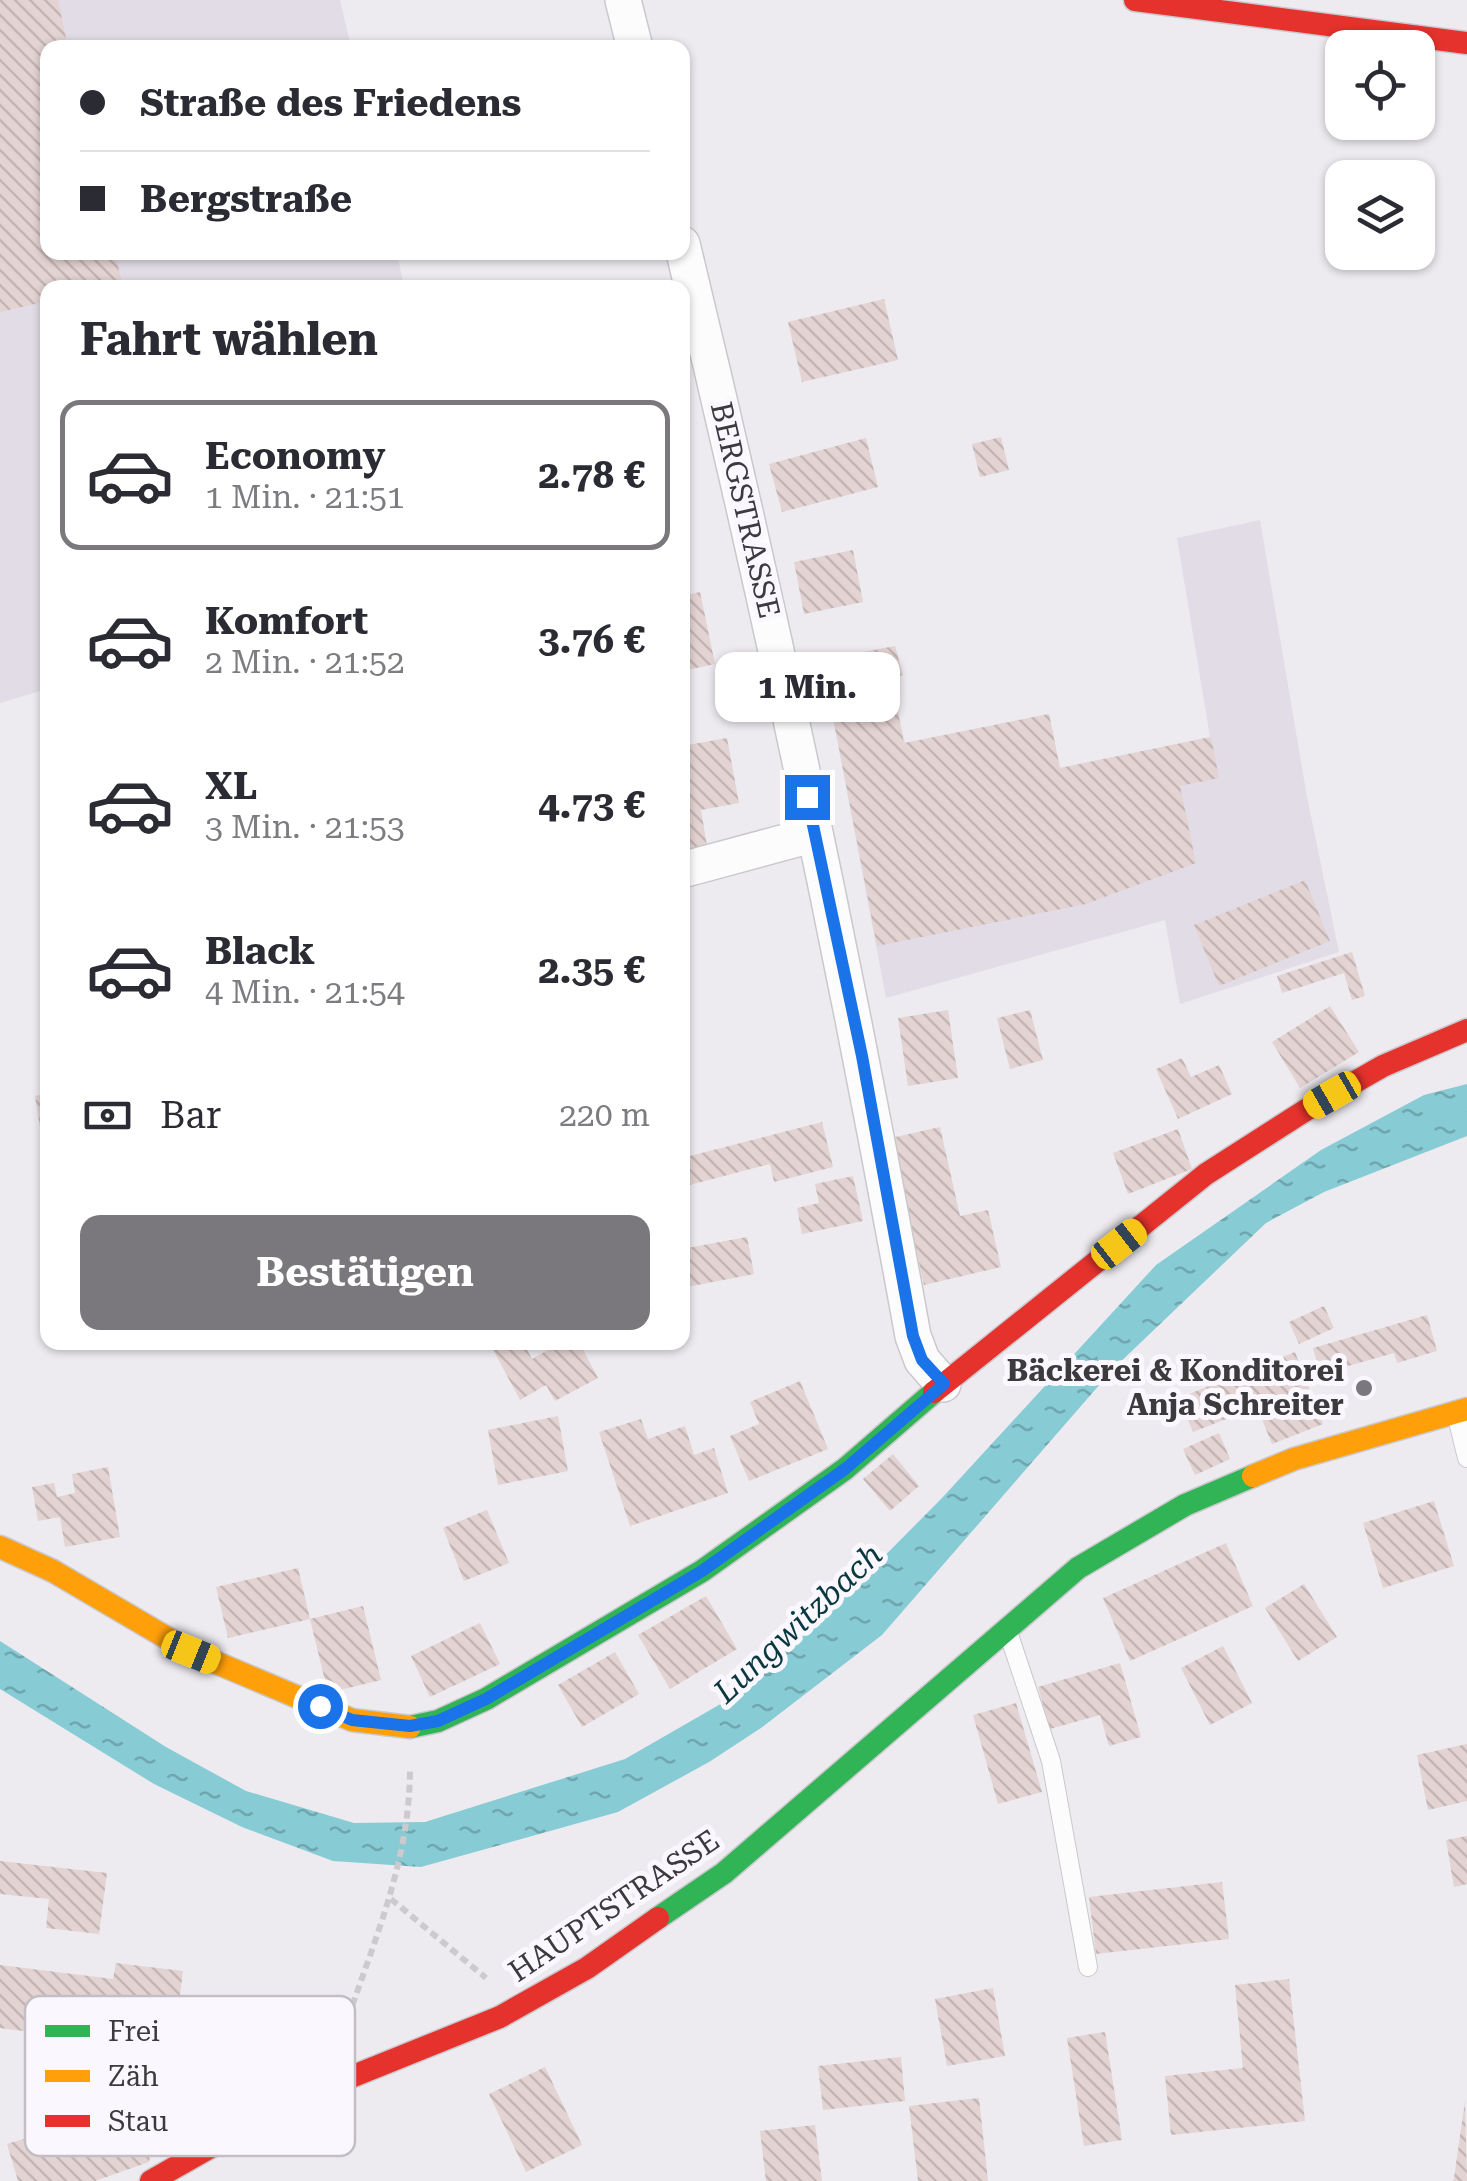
<!DOCTYPE html>
<html lang="de">
<head>
<meta charset="utf-8">
<style>
  :root { --surface:#fff; --page:#f7f7f7; --text:#2b2b33; --muted:#7c7c81; --line:#e1e1e2; --accent:#7a787c }
  body { margin:0; font-family:"Roboto Serif",serif; background:var(--page); color:var(--text); height:100vh; display:flex; flex-direction:column; font-size:38px; white-space:nowrap }
  * { box-sizing:border-box; margin:0 }
  p { font-size:32px; color:var(--muted) }
  .icon { flex:none; width:55px; height:55px; fill:none; stroke:currentColor; stroke-width:2; stroke-linecap:round; stroke-linejoin:round }
  .map { position:relative; flex:1; overflow:hidden }
  .panel { position:absolute; left:40px; top:280px; width:650px; height:1070px; display:flex; flex-direction:column; background:var(--surface); border-radius:20px; box-shadow:0 2px 8px #0004 }
  .panel>* { flex:none }
  .guide { position:absolute; left:40px; top:40px; width:650px; height:220px; border-radius:20px; box-shadow:0 2px 8px #0004; display:grid; align-content:center; height:220px; padding:0 40px; background:var(--surface) }
  .controls { position:absolute; left:1325px; top:30px; display:grid; gap:20px }
  .controls a { display:grid; place-items:center; width:110px; height:110px; border-radius:20px; background:var(--surface); box-shadow:0 2px 8px #0004; font-size:50px }
  .end { position:absolute; width:45px; height:45px; margin:-22px; border:12px solid #1a73e8; background:#fff; box-shadow:0 0 0 5px #fff }
  .from { border-radius:50% }
  .bubble { position:absolute; height:70px; border-radius:20px; background:var(--surface); box-shadow:0 2px 8px #0004; font-size:32px; font-weight:700; line-height:70px; text-align:center }
  .car { position:absolute; width:30px; height:60px; margin:-30px -15px; border-radius:12px; box-shadow:0 0 8px 2px #0007; background:linear-gradient(#f5c518 24%,#345 0 40%,#f5c518 0 76%,#345 0 86%,#f5c518 0) }
  .guide b { display:flex; align-items:center; gap:35px; height:95px; font-size:38px }
  .guide b+b { border-top:2px solid var(--line) }
  .guide i { width:25px; height:25px; background:var(--text) }
  ul { padding:0; list-style:none }
  li { display:flex; align-items:center; gap:30px; height:150px; margin:0 20px 15px; padding:0 20px; border:5px solid transparent; border-radius:20px }
  li div { flex:1 }
  li b { display:block; font-size:38px }
  li em { font-style:normal; font-weight:700 }
  li.selected { border-color:var(--accent) }
  li>.icon { width:90px; height:90px; stroke-width:1.5 }
  h2 { padding:0 40px; font-size:45px; line-height:120px }
  .pay { display:flex; align-items:center; gap:25px; height:110px; padding:0 40px; font-size:38px }
  .pay p { margin-inline-start:auto }
  .cta { display:flex; gap:20px; margin-top:auto; padding:20px 40px }
  .cta a { flex:1; height:115px; border-radius:20px; background:var(--accent); color:#fff; font-size:40px; font-weight:700; line-height:115px; text-align:center }
  .map>svg:first-child { display:block }
  .built { fill:#e1dce6 }
  .water { fill:url(#water-ripples) }
  .building { fill:url(#building-back-hatch) }
  .lines { fill:none; stroke-linecap:round; stroke-linejoin:round }
  .lane-casing { stroke:#cac8cc; stroke-width:20 }
  .street-casing { stroke:#cac8cc; stroke-width:38 }
  .fast-casing { stroke:#cac8cc; stroke-width:25 }
  .slow-casing { stroke:#cac8cc; stroke-width:25 }
  .jam-casing { stroke:#cac8cc; stroke-width:25 }
  .path { stroke:#cccacc; stroke-width:6; stroke-dasharray:8 5; stroke-linecap:butt }
  .lane { stroke:#fcfcfd; stroke-width:18 }
  .street { stroke:#fcfcfd; stroke-width:35 }
  .fast { stroke:#30b455; stroke-width:22 }
  .slow { stroke:#ff9f0a; stroke-width:22 }
  .jam { stroke:#e5322d; stroke-width:22 }
  .route { stroke:#1a73e8; stroke-width:12 }
  .poi-dot { fill:#7a787c; stroke:#fbf7fe; stroke-width:4 }
  .labels { text-anchor:middle; stroke-width:10; stroke-linejoin:round; paint-order:stroke }
  .street-label { font-size:30px; fill:#3c3a3d; stroke:#fbf7fe }
  .poi-label { font-size:30px; font-weight:bold; fill:#3c3a3d; stroke:#fbf7fe; text-anchor:end }
  .water-label { font-size:32px; font-style:italic; fill:#09393f; stroke:#fbf7fe }
  .key { fill:#fbf7fe; stroke:#c2bec4; stroke-width:2.5 }
  .key-label { font-size:28px; fill:#3c3a3d }
</style>
</head>
<body>
<div class="map">
<svg width="1467" height="2181" viewBox="0 0 1467 2181">
  <defs>
    <pattern id="water-ripples" width="26" height="14" patternUnits="userSpaceOnUse" patternTransform="scale(2.5)"><rect width="26" height="14" fill="#87cbd5"/><path d="M2 4q2-2 4 0t4 0M15 11q2-2 4 0t4 0" fill="none" stroke="#70a6ae"/></pattern>
    <pattern id="building-back-hatch" width="6" height="6" patternUnits="userSpaceOnUse" patternTransform="scale(2.5)"><rect width="6" height="6" fill="#e3d3d2"/><path d="M-1 5l2 2M0 0l6 6M5-1l2 2" fill="none" stroke="#c4b6b5"/></pattern>
  </defs>
  <rect width="100%" height="100%" fill="#edebf0"/>
  <g class="built">
    <polygon points="0,0 340,0 351,47 48,48 48,252 397,253 404,287 48,288 47,689 0,703"/>
    <polygon points="1260,520 1307,797 1339,952 1180,1004 1165,920 886,998 822,660 895,646 903,675 891,679 905,743 1049,714 1060,768 1210,737 1177,538"/>
  </g>
  <polygon class="water" points="1467,1084 1467,1136 1324,1192 1266,1223 1114,1368 882,1635 761,1728 709,1762 618,1812 421,1867 333,1861 242,1827 154,1784 0,1689 0,1641 166,1747 246,1791 354,1823 425,1822 625,1759 724,1702 820,1621 942,1498 1156,1265 1321,1150 1424,1095"/>
  <g class="building">
    <polygon points="0,0 58,0 68,48 48,48 48,252 115,252 122,284 48,288 48,301 0,312"/>
    <polygon points="884,299 898,360 802,382 788,322"/>
    <polygon points="1001,437 1009,470 980,477 972,444"/>
    <polygon points="866,438 878,487 782,512 769,464"/>
    <polygon points="853,550 863,602 804,614 794,562"/>
    <polygon points="700,592 715,664 682,671 682,596"/>
    <polygon points="895,646 903,675 891,678 904,743 1049,714 1060,768 1211,737 1219,778 1180,786 1196,863 1086,904 877,946 822,660"/>
    <polygon points="727,738 739,803 701,810 707,846 682,851 682,813 687,813 682,787 682,746"/>
    <polygon points="1305,880 1330,941 1219,986 1194,925"/>
    <polygon points="1352,952 1365,996 1352,1000 1344,973 1282,993 1277,976"/>
    <polygon points="1330,1006 1359,1052 1300,1088 1272,1042"/>
    <polygon points="948,1010 958,1078 908,1086 898,1018"/>
    <polygon points="1030,1010 1043,1060 1010,1069 997,1018"/>
    <polygon points="1182,1058 1191,1077 1219,1065 1232,1094 1178,1119 1156,1069"/>
    <polygon points="48,1093 48,1145 43,1145 35,1096"/>
    <polygon points="822,1122 833,1167 774,1182 770,1164 682,1187 682,1158"/>
    <polygon points="940,1127 960,1216 988,1210 1001,1267 924,1285 891,1138"/>
    <polygon points="1178,1129 1192,1169 1128,1194 1113,1153"/>
    <polygon points="853,1176 863,1221 802,1234 797,1208 819,1203 815,1184"/>
    <polygon points="747,1237 754,1274 682,1288 682,1249"/>
    <polygon points="1324,1306 1334,1328 1299,1344 1289,1322"/>
    <polygon points="1427,1315 1437,1351 1397,1363 1394,1353 1320,1374 1313,1348"/>
    <polygon points="489,1342 523,1342 532,1359 562,1342 579,1342 598,1378 555,1401 546,1385 520,1400"/>
    <polygon points="1295,1352 1323,1424 1272,1444 1257,1407 1193,1432 1179,1398"/>
    <polygon points="800,1381 828,1449 749,1481 730,1436 759,1424 750,1402"/>
    <polygon points="558,1416 568,1471 498,1485 488,1430"/>
    <polygon points="641,1419 648,1439 685,1426 694,1455 714,1448 728,1493 630,1526 599,1432"/>
    <polygon points="1219,1433 1230,1459 1195,1475 1183,1449"/>
    <polygon points="893,1454 919,1486 890,1511 863,1479"/>
    <polygon points="108,1467 120,1537 65,1547 60,1517 38,1521 32,1487 54,1483 57,1497 75,1493 72,1474"/>
    <polygon points="1434,1501 1454,1566 1383,1588 1363,1523"/>
    <polygon points="487,1510 509,1563 464,1581 443,1528"/>
    <polygon points="1226,1543 1253,1606 1130,1661 1103,1598"/>
    <polygon points="298,1568 310,1619 228,1638 216,1587"/>
    <polygon points="1304,1584 1337,1637 1298,1661 1265,1608"/>
    <polygon points="706,1596 737,1649 670,1689 638,1635"/>
    <polygon points="363,1606 381,1680 328,1693 310,1619"/>
    <polygon points="480,1623 500,1664 430,1697 411,1656"/>
    <polygon points="1223,1646 1252,1703 1210,1725 1181,1668"/>
    <polygon points="615,1652 639,1694 582,1727 558,1685"/>
    <polygon points="1120,1663 1141,1737 1109,1746 1100,1715 1050,1729 1038,1687"/>
    <polygon points="1016,1703 1042,1792 998,1804 973,1715"/>
    <polygon points="1467,1744 1467,1801 1428,1810 1417,1755"/>
    <polygon points="1467,1836 1467,1884 1454,1887 1446,1840"/>
    <polygon points="0,1861 107,1873 99,1934 46,1928 49,1899 0,1894"/>
    <polygon points="1222,1882 1229,1939 1096,1954 1089,1897"/>
    <polygon points="116,1963 183,1971 173,2050 0,2028 0,1965 113,1979"/>
    <polygon points="1289,1979 1305,2121 1171,2135 1165,2076 1243,2068 1235,1985"/>
    <polygon points="993,1988 1005,2056 947,2066 935,1999"/>
    <polygon points="1105,2032 1122,2140 1084,2146 1067,2038"/>
    <polygon points="901,2057 905,2101 823,2110 818,2066"/>
    <polygon points="172,2058 199,2064 195,2080 201,2102 156,2130 149,2162 95,2181 18,2181 7,2144 88,2119 95,2075 165,2084"/>
    <polygon points="545,2067 582,2145 526,2172 489,2094"/>
    <polygon points="979,2098 988,2181 918,2181 909,2106"/>
    <polygon points="1465,2101 1467,2181 1453,2181 1454,2178"/>
    <polygon points="815,2125 822,2181 766,2181 760,2131"/>
  </g>
  <g class="lines">
    <g class="lane-casing">
      <g id="lane">
        <polyline points="1457,1417 1467,1458"/>
        <polyline points="1008,1632 1051,1761 1088,1967"/>
      </g>
    </g>
    <g class="street-casing">
      <g id="street">
        <polyline points="623,0 635,48"/>
        <path d="M682 244C770 606 847 970 913 1336L922 1360 943 1384"/>
        <polyline points="682,870 815,834"/>
      </g>
    </g>
    <g class="fast-casing">
      <g id="fast">
        <polyline points="410,1727 438,1721 486,1699 702,1571 845,1469 934,1392"/>
        <polyline points="658,1918 724,1873 1078,1568 1185,1505 1253,1476"/>
      </g>
    </g>
    <g class="slow-casing">
      <g id="slow">
        <polyline points="1253,1476 1294,1459 1467,1409"/>
        <polyline points="0,1547 53,1571 191,1652 352,1720 410,1727"/>
      </g>
    </g>
    <g class="jam-casing">
      <g id="jam">
        <polyline points="1135,0 1467,43"/>
        <polyline points="934,1392 1206,1174 1306,1110 1383,1066 1467,1030"/>
        <polyline points="151,2181 267,2115 331,2085 500,2017 587,1968 658,1918"/>
      </g>
    </g>
    <g class="path">
      <polyline points="391,1899 486,1978"/>
      <path d="M344 2030C373 1942 410 1863 410 1768"/>
    </g>
    <use href="#lane" class="lane"/>
    <use href="#street" class="street"/>
    <use href="#fast" class="fast"/>
    <use href="#slow" class="slow"/>
    <use href="#jam" class="jam"/>
  </g>
  <g class="lines">
    <polyline class="route" points="320,1706 352,1720 410,1726 438,1721 486,1699 702,1571 845,1469 944,1384 922,1360 913,1336 862,1056 807,797"/>
  </g>
  <circle class="poi-dot" cx="1364" cy="1388" r="10"/>
  <g class="labels">
    <g class="street-label">
      <text transform="translate(745 510) rotate(77)" y="10">BERGSTRASSE</text>
      <text transform="translate(614 1906) rotate(-34)" y="10">HAUPTSTRASSE</text>
    </g>
    <g class="poi-label">
      <text x="1344" y="1381">Bäckerei &amp; Konditorei<tspan x="1344" dy="34">Anja Schreiter</tspan></text>
    </g>
    <g class="water-label">
      <text transform="translate(798 1623) rotate(-43)" y="11">Lungwitzbach</text>
    </g>
  </g>
  <rect x="25" y="1996" width="330" height="160" rx="15" class="key"/>
  <rect x="45" y="2025" width="45" height="12" fill="#30b455"/>
  <rect x="45" y="2070" width="45" height="12" fill="#ff9f0a"/>
  <rect x="45" y="2115" width="45" height="12" fill="#e5322d"/>
  <g class="key-label">
    <text x="108" y="2041">Frei</text>
    <text x="108" y="2086">Zäh</text>
    <text x="108" y="2131">Stau</text>
  </g>
</svg>
<div class="controls">
<a><svg class="icon" aria-label="locate" viewBox="0 0 24 24"><circle cx="12" cy="12" r="6"/><path d="M12 2v4M12 18v4M2 12h4M18 12h4"/></svg></a>
<a><svg class="icon" aria-label="layers" viewBox="0 0 24 24"><path d="M12 4l9 5-9 5-9-5zM3 14l9 5 9-5"/></svg></a>
</div>
<i class="end from" style="left:320px;top:1706px"></i>
<i class="end" style="left:807px;top:797px"></i>
<div class="bubble" style="left:715px;top:652px;width:185px">1 Min.</div>
<i class="car" style="left:1332px;top:1095px;rotate:240deg"></i>
<i class="car" style="left:1119px;top:1244px;rotate:52deg"></i>
<i class="car" style="left:191px;top:1652px;rotate:112deg"></i>
<div class="guide">
<b><i class="from"></i>Straße des Friedens</b>
<b><i></i>Bergstraße</b>
</div>
<section class="panel">
<h2>Fahrt wählen</h2>
<ul>
<li class="selected"><svg class="icon" aria-label="car" viewBox="0 0 24 24"><path d="M5 17H2v-5l4-1 3-4h7l3 4 3 1v5h-3M9 17h6M6 11h13"/><circle cx="7" cy="17" r="2"/><circle cx="17" cy="17" r="2"/></svg><div><b>Economy</b><p>1 Min. · 21:51</p></div><em>2.78 €</em></li>
<li><svg class="icon" aria-label="car" viewBox="0 0 24 24"><path d="M5 17H2v-5l4-1 3-4h7l3 4 3 1v5h-3M9 17h6M6 11h13"/><circle cx="7" cy="17" r="2"/><circle cx="17" cy="17" r="2"/></svg><div><b>Komfort</b><p>2 Min. · 21:52</p></div><em>3.76 €</em></li>
<li><svg class="icon" aria-label="car" viewBox="0 0 24 24"><path d="M5 17H2v-5l4-1 3-4h7l3 4 3 1v5h-3M9 17h6M6 11h13"/><circle cx="7" cy="17" r="2"/><circle cx="17" cy="17" r="2"/></svg><div><b>XL</b><p>3 Min. · 21:53</p></div><em>4.73 €</em></li>
<li><svg class="icon" aria-label="car" viewBox="0 0 24 24"><path d="M5 17H2v-5l4-1 3-4h7l3 4 3 1v5h-3M9 17h6M6 11h13"/><circle cx="7" cy="17" r="2"/><circle cx="17" cy="17" r="2"/></svg><div><b>Black</b><p>4 Min. · 21:54</p></div><em>2.35 €</em></li>
</ul>
<div class="pay"><svg class="icon" aria-label="cash" viewBox="0 0 24 24"><path d="M3 7h18v10H3z"/><circle cx="12" cy="12" r="2"/></svg>Bar<p>220 m</p></div>
<div class="cta"><a>Bestätigen</a></div>
</section>
</div>
</body>
</html>
